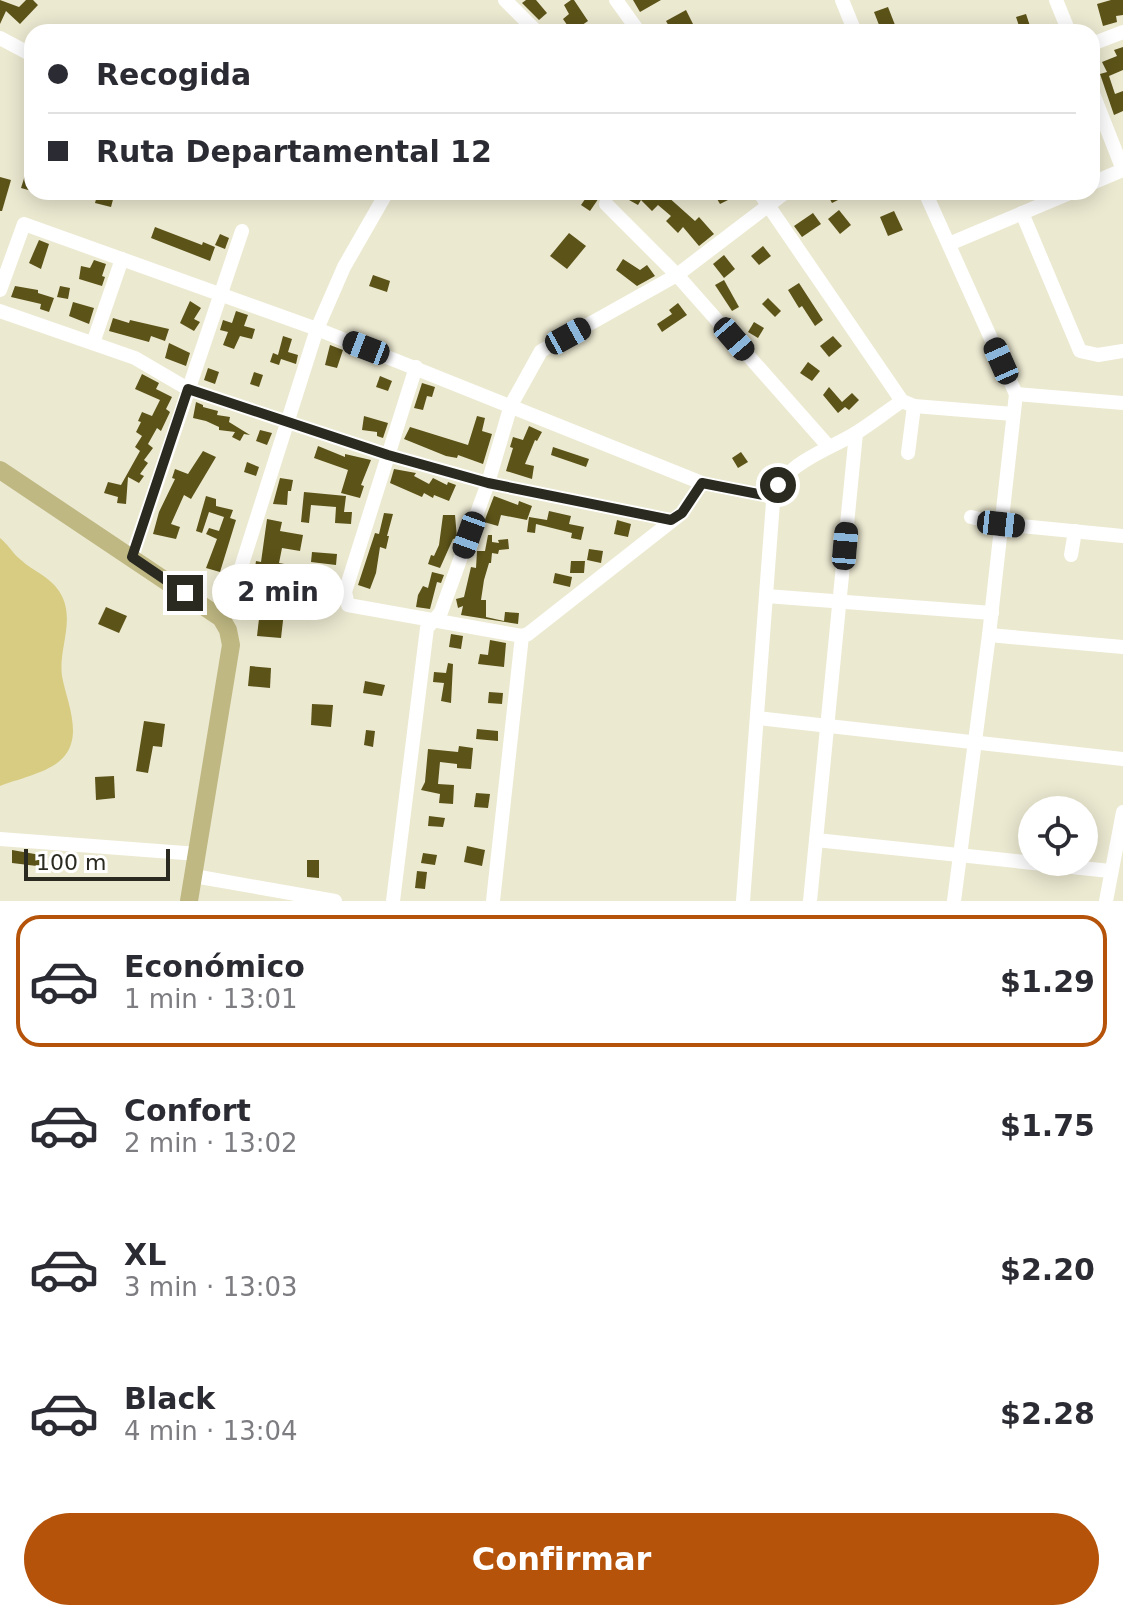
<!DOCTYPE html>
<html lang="es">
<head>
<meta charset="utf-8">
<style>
  :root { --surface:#fff; --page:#f7f7f7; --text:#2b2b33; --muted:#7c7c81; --line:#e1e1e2; --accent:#b45309 }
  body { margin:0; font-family:"DejaVu Sans",sans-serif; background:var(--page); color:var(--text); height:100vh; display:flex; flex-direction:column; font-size:30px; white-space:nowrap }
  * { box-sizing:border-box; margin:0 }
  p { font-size:26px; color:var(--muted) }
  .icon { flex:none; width:44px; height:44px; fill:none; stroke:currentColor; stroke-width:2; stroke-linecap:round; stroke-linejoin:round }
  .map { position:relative; height:901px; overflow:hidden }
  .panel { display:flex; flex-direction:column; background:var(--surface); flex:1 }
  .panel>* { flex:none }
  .top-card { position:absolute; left:24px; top:24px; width:1076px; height:176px; border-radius:24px; box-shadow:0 4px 20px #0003; display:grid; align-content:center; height:176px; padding:0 24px; background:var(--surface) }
  .controls { position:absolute; left:1018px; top:796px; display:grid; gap:16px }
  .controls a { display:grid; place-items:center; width:80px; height:80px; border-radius:50%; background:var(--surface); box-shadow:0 4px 20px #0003; font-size:40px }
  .scale { position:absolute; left:24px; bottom:20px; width:146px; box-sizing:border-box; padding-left:8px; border:4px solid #2b2a21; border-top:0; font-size:22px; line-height:28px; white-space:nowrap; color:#2b2a21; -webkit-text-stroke:6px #fff; paint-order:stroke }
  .end { position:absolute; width:36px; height:36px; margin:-18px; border:10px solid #2b2a21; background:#fff; box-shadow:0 0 0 4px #fff }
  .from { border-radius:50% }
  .bubble { position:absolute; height:56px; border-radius:28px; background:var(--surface); box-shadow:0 4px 20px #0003; font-size:26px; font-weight:800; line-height:56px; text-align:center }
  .car { position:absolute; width:24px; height:48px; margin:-24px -12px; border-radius:10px; box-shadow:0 0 6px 2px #0007; background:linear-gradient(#222 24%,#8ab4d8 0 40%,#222 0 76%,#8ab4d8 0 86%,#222 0) }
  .top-card b { display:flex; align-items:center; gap:28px; height:76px; font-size:30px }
  .top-card b+b { border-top:2px solid var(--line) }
  .top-card i { width:20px; height:20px; background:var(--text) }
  ul { padding:14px 0 0; list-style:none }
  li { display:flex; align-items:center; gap:24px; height:132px; margin:0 16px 12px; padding:0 8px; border:4px solid transparent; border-radius:24px }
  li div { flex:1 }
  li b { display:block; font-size:30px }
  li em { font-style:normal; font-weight:800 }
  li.on { border-color:var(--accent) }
  li>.icon { width:72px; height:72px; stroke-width:1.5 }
  .action { display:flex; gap:16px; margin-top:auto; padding:16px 24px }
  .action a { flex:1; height:92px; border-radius:48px; background:var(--accent); color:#fff; font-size:32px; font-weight:800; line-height:92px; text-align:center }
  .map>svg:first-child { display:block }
  .green { fill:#d7cc82 }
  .building { fill:#5c5318 }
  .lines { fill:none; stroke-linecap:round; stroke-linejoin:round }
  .minor { stroke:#fff; stroke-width:14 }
  .major { stroke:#bfb883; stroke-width:18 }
  .route { stroke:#2b2a21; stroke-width:10 }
</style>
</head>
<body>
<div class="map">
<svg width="1123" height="901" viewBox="0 0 1123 901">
  <rect width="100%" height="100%" fill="#ece9d1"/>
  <path class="green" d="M0 538C8 544 13 554 21 560 33 571 49 576 59 591 77 618 58 648 62 676 66 699 82 732 66 754 54 772 20 778 0 786Z"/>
  <g class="building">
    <polygon points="0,0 19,7 26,0 33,0 38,5 20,24 6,11 0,24"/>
    <polygon points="526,0 536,0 547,13 539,20 522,3"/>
    <polygon points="571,0 574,0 588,21 572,32 563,19 569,14 564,5"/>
    <polygon points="633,0 661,0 640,12"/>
    <polygon points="1111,0 1123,0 1123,15 1116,16 1117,22 1103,26 1097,4"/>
    <polygon points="888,7 895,25 881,30 874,12"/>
    <polygon points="686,10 697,32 671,30 666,21"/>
    <polygon points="1026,14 1032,32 1021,32 1016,17"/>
    <polygon points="1123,47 1123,70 1109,76 1115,94 1123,91 1123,111 1114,115 1100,74 1107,72 1102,62 1117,56 1114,50"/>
    <polygon points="30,159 32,159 32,191 21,188"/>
    <polygon points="0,177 11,180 2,211 0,211"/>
    <polygon points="98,192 115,192 111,207 95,203"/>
    <polygon points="590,192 603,192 590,211 581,205"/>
    <polygon points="633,192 671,192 667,196 695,221 699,217 714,234 699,246 683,227 678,233 666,221 671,216 658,205 652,211 641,200 638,205 629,200"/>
    <polygon points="713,192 729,192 732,198 720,204"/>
    <polygon points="826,192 854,192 832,203"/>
    <polygon points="839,210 851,225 840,234 828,219"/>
    <polygon points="894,211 903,230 888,236 880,217"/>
    <polygon points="813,213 821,224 802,237 794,226"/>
    <polygon points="155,227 202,245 203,242 215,247 210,261 151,238"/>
    <polygon points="569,233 586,246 567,269 550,256"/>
    <polygon points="220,234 229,238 225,249 215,245"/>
    <polygon points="39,240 49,244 41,269 29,263"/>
    <polygon points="763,246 771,256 759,265 751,256"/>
    <polygon points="724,255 735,269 724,278 713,264"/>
    <polygon points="623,259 640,270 647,265 655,276 637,286 616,270"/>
    <polygon points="94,260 106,264 102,276 105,277 102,286 79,279 81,266 90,268"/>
    <polygon points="373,275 390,281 387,292 369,286"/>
    <polygon points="724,280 739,307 732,311 715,285"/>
    <polygon points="799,283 823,320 815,326 802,306 799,308 788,290"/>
    <polygon points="15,286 38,290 38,293 54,298 49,312 40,309 41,304 11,297"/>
    <polygon points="60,286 70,288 68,299 57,297"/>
    <polygon points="768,298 781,311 775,317 762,304"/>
    <polygon points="190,301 201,308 194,319 200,322 194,331 180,323"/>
    <polygon points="73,302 94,308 89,324 69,316"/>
    <polygon points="678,303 687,315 662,332 657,324 672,314 669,310"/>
    <polygon points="236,311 248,315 244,326 255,329 252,339 240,336 234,349 223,345 228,332 220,330 223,320 232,323"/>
    <polygon points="113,318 129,323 130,320 169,329 165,341 151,336 149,342 109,331"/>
    <polygon points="754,322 764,328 758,338 748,332"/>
    <polygon points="283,336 292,339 288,352 298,355 296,364 281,359 279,365 270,362 273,353 278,355"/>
    <polygon points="833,336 842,346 829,357 820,346"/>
    <polygon points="169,343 190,353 186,366 165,358"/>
    <polygon points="330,345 343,350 337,368 325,365"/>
    <polygon points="808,362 820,371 812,381 800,373"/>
    <polygon points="208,368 219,372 215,384 204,380"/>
    <polygon points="254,372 263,375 259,387 250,384"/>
    <polygon points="142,374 159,383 156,389 172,397 166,409 170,412 161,431 157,428 148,444 153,448 144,460 148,463 140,474 144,476 139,483 128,477 126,504 117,503 118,497 104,493 108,482 121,485 140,451 135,447 142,436 136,432 141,422 138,421 142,412 152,416 160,400 135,389"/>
    <polygon points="380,376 392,381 388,391 376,387"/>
    <polygon points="422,383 435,387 432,397 427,396 423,410 414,408"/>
    <polygon points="829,387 842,402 852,393 859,400 849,410 845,407 838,413 823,395"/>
    <polygon points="196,402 203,405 203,407 218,411 217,415 230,417 229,422 250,435 244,434 240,441 232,437 235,432 219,430 219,427 206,421 193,418"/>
    <polygon points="364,416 388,423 383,438 377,436 377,432 362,430"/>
    <polygon points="477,416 485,418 482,431 492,434 483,464 458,455 457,458 446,456 404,439 410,427 468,445"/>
    <polygon points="529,426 542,432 537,441 535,440 525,464 534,466 532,479 506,471 513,448 510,447 513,437 523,440"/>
    <polygon points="260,430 272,433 267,445 256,441"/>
    <polygon points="318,446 345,457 345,454 371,460 361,485 364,486 360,498 341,493 348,470 314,458"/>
    <polygon points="553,447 589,459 586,467 551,455"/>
    <polygon points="203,451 216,457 191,499 184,495 171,524 180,527 176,539 153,534 159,512 175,479 172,478 175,469 188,474"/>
    <polygon points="741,452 748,462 738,468 732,458"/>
    <polygon points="247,462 259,467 256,476 244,472"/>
    <polygon points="394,469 416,473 414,476 429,484 433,478 447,485 448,482 456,485 449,501 434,495 433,498 424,493 422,497 390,483"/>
    <polygon points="280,478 293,480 291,491 288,491 287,505 273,504"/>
    <polygon points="304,492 346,496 344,512 352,512 351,524 335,523 336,507 311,505 309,523 301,522"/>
    <polygon points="206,496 216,499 216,506 233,510 230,518 236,520 220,572 206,568 217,539 206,534 209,528 219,531 224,517 209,512 202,533 196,531"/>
    <polygon points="494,496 518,505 519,501 532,506 527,520 501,515 498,526 484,522"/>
    <polygon points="549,511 571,516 569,524 584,527 581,540 571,538 572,533 536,524 535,533 527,532 529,517 547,520"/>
    <polygon points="384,513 393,514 387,536 389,536 386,549 380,547 376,573 370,589 358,585 375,533 379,534"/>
    <polygon points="443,515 455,515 457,538 453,539 440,568 428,564 431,555 434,556 439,545"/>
    <polygon points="267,519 282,522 280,531 303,535 300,551 282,548 279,563 290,565 288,587 252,587 256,561 261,562"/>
    <polygon points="617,520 631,524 628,537 614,534"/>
    <polygon points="488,535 492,535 492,542 499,543 498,540 508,539 509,549 499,550 498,554 492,553 491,563 489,563 484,580 481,600 486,600 486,617 504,621 505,612 519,613 518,624 461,615 463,606 458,608 456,599 464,597 471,567 476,568 477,551 485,551"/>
    <polygon points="589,549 603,551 601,563 587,560"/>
    <polygon points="312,552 337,554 336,565 311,562"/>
    <polygon points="571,561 585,561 584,573 570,573"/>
    <polygon points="432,572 444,575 441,583 437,582 430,609 416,607 418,595 423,586 428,588"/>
    <polygon points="555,573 572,577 570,587 553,583"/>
    <polygon points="306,579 320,582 318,592 304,590"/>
    <polygon points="106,607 127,616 119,633 98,624"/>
    <polygon points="260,610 284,612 281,638 257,636"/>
    <polygon points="451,634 463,636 461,649 449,647"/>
    <polygon points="490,640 506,643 504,667 478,664 480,654 488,655"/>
    <polygon points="448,663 453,664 451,703 441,701 444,683 433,682 434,672 446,673"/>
    <polygon points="250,666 271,668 270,688 248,686"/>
    <polygon points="365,681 385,685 382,696 363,693"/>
    <polygon points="489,692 503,693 502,704 488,703"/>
    <polygon points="312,704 333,705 331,727 311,725"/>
    <polygon points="144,721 165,724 162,747 153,746 148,773 136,771"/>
    <polygon points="477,729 498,731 498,741 476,739"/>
    <polygon points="366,730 375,731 373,747 364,745"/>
    <polygon points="459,746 473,748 471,769 457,768 457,764 440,762 438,784 454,785 453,804 439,803 440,794 421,790 425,782 428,749 458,752"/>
    <polygon points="114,776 115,798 96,800 95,777"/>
    <polygon points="476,793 490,794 488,808 474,807"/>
    <polygon points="429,816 445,818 443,827 428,826"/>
    <polygon points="467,846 485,850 482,866 464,862"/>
    <polygon points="12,850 46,856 45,867 12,863"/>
    <polygon points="423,853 437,855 435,865 421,863"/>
    <polygon points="94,856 106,859 103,873 91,870"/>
    <polygon points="307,860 319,860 319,878 307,877"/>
    <polygon points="417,871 427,872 425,889 415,888"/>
  </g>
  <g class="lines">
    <g class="minor">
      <polyline points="505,0 537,32"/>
      <polyline points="616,0 639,32"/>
      <polyline points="842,0 855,32"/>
      <polyline points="1056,0 1069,32"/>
      <polyline points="0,38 32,55"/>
      <polyline points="1092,44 1123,32"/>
      <polyline points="1092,91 1123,170"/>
      <polyline points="1092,183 1123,170"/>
      <polyline points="759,192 902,401 914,406 1013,414"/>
      <polyline points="925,192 1016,394 989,635 954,901"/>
      <polyline points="606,204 677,275 829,447"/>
      <polyline points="1022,213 1080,351 1098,355 1123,351"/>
      <polyline points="949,244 1072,192"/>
      <polyline points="0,290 24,224 317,329 702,483 774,497"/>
      <polyline points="0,311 135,358 188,389 388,455 488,483 671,520"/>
      <polyline points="93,343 122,259"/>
      <polyline points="416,367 345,592 348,605 522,636 528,634 682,513 702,483"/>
      <polyline points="1016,394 1123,403"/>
      <polyline points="908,453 914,406"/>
      <polyline points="971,517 1001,524 1123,536"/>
      <polyline points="1071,555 1075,531"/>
      <polyline points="132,557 242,231"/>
      <polyline points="238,577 317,329 344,267 387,192"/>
      <polyline points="766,596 992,613"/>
      <polyline points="989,635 1123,647"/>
      <polyline points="757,718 1123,759"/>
      <polyline points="0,839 198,854"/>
      <polyline points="816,840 1110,871"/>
      <polyline points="194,876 335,901"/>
      <polyline points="393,901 427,628 441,612 488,483 511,405 541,351 677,275 786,192"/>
      <polyline points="493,901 522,636"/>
      <path d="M743 901 773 502C779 464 827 451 856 433 872 423 887 411 902 401"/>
      <polyline points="810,901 856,433"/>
      <polyline points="1106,901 1123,812"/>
    </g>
    <polyline class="major" points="0,470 221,618 228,630 231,645 189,901"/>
  </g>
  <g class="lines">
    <polyline class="route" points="185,593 132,557 188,389 388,455 488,483 671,520 682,513 702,483 774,497 778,485"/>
  </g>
</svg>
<div class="controls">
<a><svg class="icon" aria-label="locate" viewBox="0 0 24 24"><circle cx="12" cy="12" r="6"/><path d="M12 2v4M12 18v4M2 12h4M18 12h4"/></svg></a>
</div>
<div class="scale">100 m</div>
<i class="end from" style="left:778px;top:485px"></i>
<i class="end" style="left:185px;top:593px"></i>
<div class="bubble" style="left:212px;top:564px;width:132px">2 min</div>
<i class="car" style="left:568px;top:336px;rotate:61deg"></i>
<i class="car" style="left:734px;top:339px;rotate:139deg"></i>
<i class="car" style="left:366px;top:348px;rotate:291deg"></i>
<i class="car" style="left:1001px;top:361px;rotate:336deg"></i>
<i class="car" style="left:1001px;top:524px;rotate:96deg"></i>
<i class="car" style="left:469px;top:535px;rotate:200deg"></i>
<i class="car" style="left:845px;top:546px;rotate:5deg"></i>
<div class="top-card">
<b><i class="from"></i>Recogida</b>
<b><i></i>Ruta Departamental 12</b>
</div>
</div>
<section class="panel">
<ul>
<li class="on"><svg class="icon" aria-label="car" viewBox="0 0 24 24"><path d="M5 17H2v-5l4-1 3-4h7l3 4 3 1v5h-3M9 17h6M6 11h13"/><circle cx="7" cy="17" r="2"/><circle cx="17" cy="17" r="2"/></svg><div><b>Económico</b><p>1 min · 13:01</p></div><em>$1.29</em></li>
<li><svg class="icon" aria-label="car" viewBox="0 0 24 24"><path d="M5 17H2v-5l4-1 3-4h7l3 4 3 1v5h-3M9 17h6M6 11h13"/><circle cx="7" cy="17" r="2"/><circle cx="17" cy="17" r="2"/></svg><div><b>Confort</b><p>2 min · 13:02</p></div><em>$1.75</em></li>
<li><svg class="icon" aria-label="car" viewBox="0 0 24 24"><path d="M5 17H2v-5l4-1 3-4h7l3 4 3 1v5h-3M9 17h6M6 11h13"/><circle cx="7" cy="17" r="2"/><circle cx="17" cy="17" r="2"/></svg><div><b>XL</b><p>3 min · 13:03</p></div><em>$2.20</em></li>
<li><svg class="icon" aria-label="car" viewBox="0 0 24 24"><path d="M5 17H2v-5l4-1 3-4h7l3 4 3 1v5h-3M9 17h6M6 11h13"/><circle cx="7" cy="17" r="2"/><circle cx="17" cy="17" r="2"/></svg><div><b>Black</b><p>4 min · 13:04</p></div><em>$2.28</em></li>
</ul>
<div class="action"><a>Confirmar</a></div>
</section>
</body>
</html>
